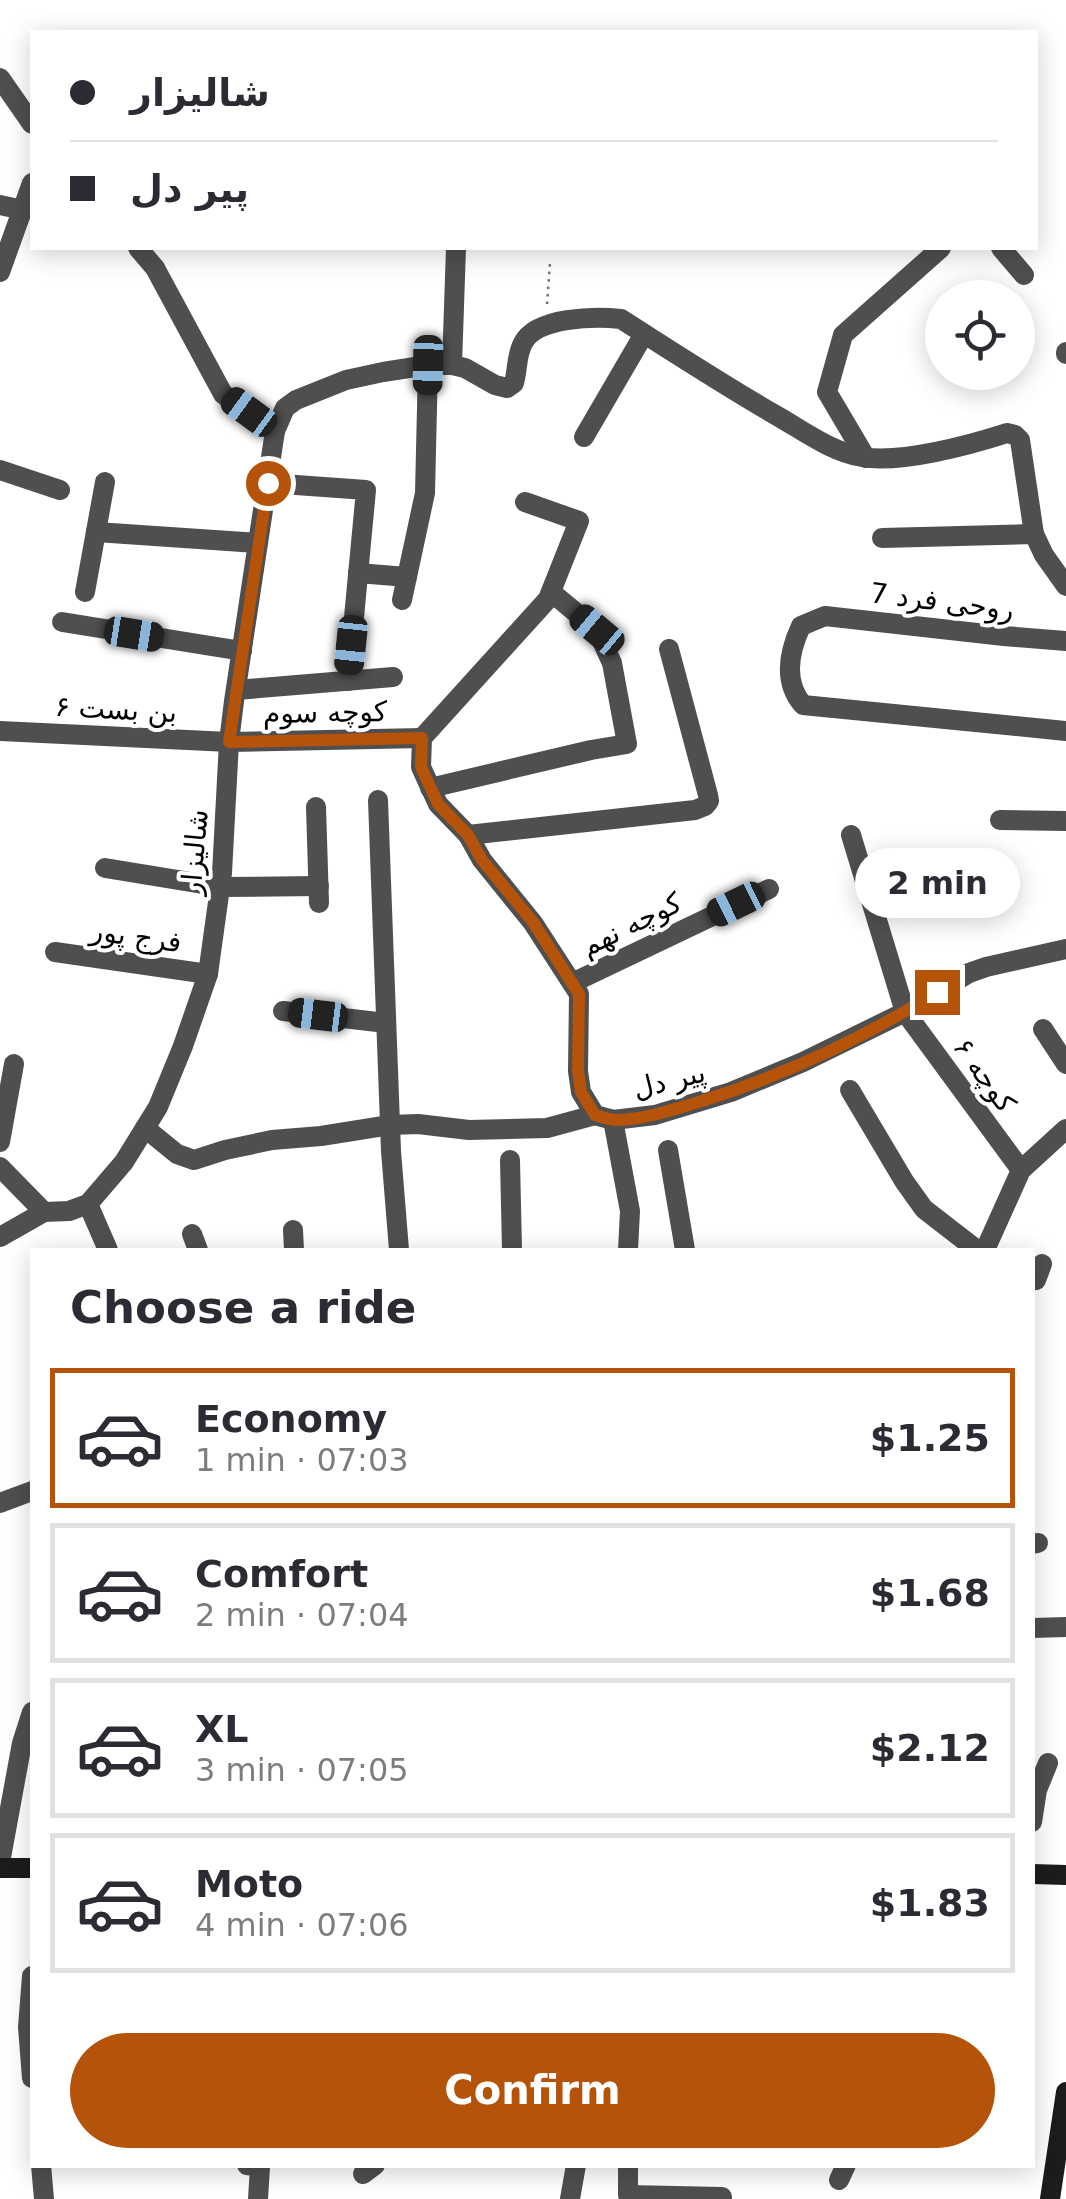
<!DOCTYPE html>
<html lang="en">
<head>
<meta charset="utf-8">
<style>
  :root { --surface:#fff; --page:#f7f7f7; --text:#2b2b33; --muted:#7c7c81; --line:#e1e1e2; --accent:#b45309 }
  body { margin:0; font-family:"DejaVu Sans",Cairo,sans-serif; background:var(--page); color:var(--text); height:100vh; display:flex; flex-direction:column; font-size:38px; white-space:nowrap }
  * { box-sizing:border-box; margin:0 }
  p { font-size:32px; color:var(--muted) }
  .icon { flex:none; width:55px; height:55px; fill:none; stroke:currentColor; stroke-width:2; stroke-linecap:round; stroke-linejoin:round }
  .map { position:relative; flex:1; overflow:hidden }
  .details { position:absolute; left:30px; top:1248px; width:1005px; height:920px; display:flex; flex-direction:column; background:var(--surface); border-radius:0px; box-shadow:0 5px 25px #0003 }
  .details>* { flex:none }
  .hud { position:absolute; left:30px; top:30px; width:1008px; height:220px; border-radius:0px; box-shadow:0 5px 25px #0003; display:grid; align-content:center; height:220px; padding:0 40px; background:var(--surface) }
  .tools { position:absolute; left:925px; top:280px; display:grid; gap:20px }
  .tools a { display:grid; place-items:center; width:110px; height:110px; border-radius:50%; background:var(--surface); box-shadow:0 5px 25px #0003; font-size:50px }
  .end { position:absolute; width:45px; height:45px; margin:-22px; border:12px solid #b45309; background:#fff; box-shadow:0 0 0 5px #fff }
  .from { border-radius:50% }
  .bubble { position:absolute; height:70px; border-radius:35px; background:var(--surface); box-shadow:0 5px 25px #0003; font-size:32px; font-weight:800; line-height:70px; text-align:center }
  .car { position:absolute; width:30px; height:60px; margin:-30px -15px; border-radius:12px; box-shadow:0 0 8px 2px #0007; background:linear-gradient(#222 24%,#8ab4d8 0 40%,#222 0 76%,#8ab4d8 0 86%,#222 0) }
  .hud b { display:flex; align-items:center; gap:35px; height:95px; font-size:38px }
  .hud b+b { border-top:2px solid var(--line) }
  .hud i { width:25px; height:25px; background:var(--text) }
  ul { padding:0; list-style:none }
  li { display:flex; align-items:center; gap:30px; height:140px; margin:0 20px 15px; padding:0 20px; border:5px solid var(--line); border-radius:0px }
  li div { flex:1 }
  li b { display:block; font-size:38px }
  li em { font-style:normal; font-weight:800 }
  li.current { border-color:var(--accent) }
  li>.icon { width:90px; height:90px; stroke-width:1.5 }
  h2 { padding:0 40px; font-size:45px; line-height:120px }
  .primary-button { display:flex; gap:20px; margin-top:auto; padding:20px 40px }
  .primary-button a { flex:1; height:115px; border-radius:60px; background:var(--accent); color:#fff; font-size:40px; font-weight:800; line-height:115px; text-align:center }
  .map>svg:first-child { display:block }
  .lines { fill:none; stroke-linecap:round; stroke-linejoin:round }
  .path { stroke:#717171; stroke-width:2.5; stroke-dasharray:2.5 5; stroke-linecap:butt }
  .street { stroke:#4f4f4f; stroke-width:20 }
  .secondary { stroke:#1c1c1c; stroke-width:20 }
  .route { stroke:#b45309; stroke-width:12 }
  .labels { text-anchor:middle; stroke-width:8; stroke-linejoin:round; paint-order:stroke }
  .street-label { font-size:28px; fill:#000; stroke:#fff }
</style>
</head>
<body>
<div class="map">
<svg width="1066" height="2199" viewBox="0 0 1066 2199">
  <rect width="100%" height="100%" fill="#fff"/>
  <g class="lines">
    <polyline class="path" points="547,304 550,263"/>
    <g class="street">
      <polyline points="0,78 32,124"/>
      <polyline points="0,205 23,210"/>
      <polyline points="138,248 155,268 223,394 275,431"/>
      <polyline points="1001,248 1024,275"/>
      <polyline points="0,272 32,183"/>
      <polyline points="1066,352 1066,354"/>
      <polyline points="452,365 456,248"/>
      <polyline points="584,437 644,334"/>
      <polyline points="866,458 827,392 843,335 941,248"/>
      <polyline points="0,470 60,490"/>
      <polyline points="268,483 366,490 348,681"/>
      <polyline points="525,502 579,521 548,599 422,738 421,767 438,804 468,835 482,860 533,923 579,994 578,1071 581,1092 595,1115 613,1120 655,1115 731,1092 803,1062 905,1012 969,973 986,967 1066,949"/>
      <polyline points="96,532 258,543"/>
      <polyline points="882,538 1034,534"/>
      <polyline points="358,573 407,577"/>
      <polyline points="85,592 105,482"/>
      <polyline points="402,600 425,493 428,365"/>
      <polyline points="62,622 242,651"/>
      <path d="M1066 641 1004 636 825 616 801 626C789 652 783 682 803 705L1066 731"/>
      <polyline points="236,690 393,677"/>
      <polyline points="0,731 229,742 422,738"/>
      <polyline points="430,788 591,750 627,744 612,663 597,630 551,592"/>
      <polyline points="378,800 391,1151 399,1250"/>
      <polyline points="316,807 319,903"/>
      <polyline points="1000,820 1066,821"/>
      <polyline points="468,835 695,810 705,806 709,801 708,795 669,649"/>
      <polyline points="851,835 905,1012 1021,1170"/>
      <polyline points="105,868 221,887 319,886"/>
      <polyline points="55,952 208,974"/>
      <polyline points="572,983 769,889"/>
      <polyline points="283,1011 386,1023"/>
      <polyline points="1043,1029 1066,1064"/>
      <polyline points="850,1090 904,1181 924,1209 977,1250"/>
      <polyline points="613,1120 630,1211 628,1250"/>
      <polyline points="145,1128 177,1154 194,1160 225,1150 272,1140 321,1136 390,1125 418,1124 469,1130 547,1128 595,1115"/>
      <polyline points="0,1142 14,1064"/>
      <polyline points="668,1150 685,1250"/>
      <polyline points="510,1160 512,1250"/>
      <polyline points="0,1167 44,1212"/>
      <polyline points="88,1204 108,1250"/>
      <polyline points="293,1230 294,1250"/>
      <polyline points="192,1234 198,1250"/>
      <path d="M0 1237 44 1212 69 1211 88 1204 124 1162 158 1107 183 1046 208 974 222 873 229 742 234 701 275 431 285 408 296 400 346 380 383 372 428 365H452L465 368 495 385 507 388 514 383C518 369 516 356 523 343 536 317 595 316 621 319 673 352 725 386 779 417 805 432 832 452 862 457 900 464 970 445 1007 433L1015 435 1020 440 1034 534 1044 555 1066 586"/>
      <polyline points="985,1250 1021,1170 1066,1129"/>
      <polyline points="1032,1278 1036,1280 1042,1264"/>
      <polyline points="0,1503 32,1491"/>
      <polyline points="1032,1544 1038,1543"/>
      <polyline points="1032,1628 1066,1627"/>
      <polyline points="1032,1822 1037,1790 1048,1763"/>
      <polyline points="0,1863 22,1743 32,1712"/>
      <polyline points="32,1976 28,2027 32,2078"/>
      <polyline points="41,2165 44,2199"/>
      <polyline points="247,2165 260,2167 258,2199"/>
      <polyline points="628,2165 628,2195 722,2197"/>
      <polyline points="363,2174 375,2165"/>
      <polyline points="839,2180 846,2165"/>
      <polyline points="570,2199 576,2165"/>
    </g>
    <g class="secondary">
      <polyline points="0,1868 32,1868"/>
      <polyline points="1032,1874 1066,1875"/>
      <polyline points="1050,2199 1066,2092"/>
    </g>
  </g>
  <g class="lines">
    <path class="route" d="M268 483 229 742 422 738 421 767 438 804 468 835 482 860 533 922 579 994 578 1071 581 1092 595 1115C602 1117 609 1120 617 1120 646 1119 672 1110 699 1102 782 1076 864 1038 937 992"/>
  </g>
  <g class="labels">
    <g class="street-label">
      <text transform="translate(942 601) rotate(7)" y="10">روحی فرد 7</text>
      <text transform="translate(116 709) rotate(3)" y="10">بن بست ۶</text>
      <text transform="translate(325 712) rotate(-1)" y="10">کوچه سوم</text>
      <text transform="translate(194 852) rotate(-85)" y="10">شالیزار</text>
      <text transform="translate(631 924) rotate(-26)" y="10">کوچه نهم</text>
      <text transform="translate(136 936) rotate(8)" y="10">فرج پور</text>
      <text transform="translate(985 1075) rotate(54)" y="10">کوچه ۶</text>
      <text transform="translate(669 1080) rotate(-14)" y="10">پیر دل</text>
    </g>
  </g>
</svg>
<div class="tools">
<a><svg class="icon" aria-label="locate" viewBox="0 0 24 24"><circle cx="12" cy="12" r="6"/><path d="M12 2v4M12 18v4M2 12h4M18 12h4"/></svg></a>
</div>
<i class="end from" style="left:268px;top:483px"></i>
<i class="end" style="left:937px;top:992px"></i>
<div class="bubble" style="left:855px;top:848px;width:165px">2 min</div>
<i class="car" style="left:428px;top:365px;rotate:181deg"></i>
<i class="car" style="left:249px;top:412px;rotate:306deg"></i>
<i class="car" style="left:597px;top:630px;rotate:310deg"></i>
<i class="car" style="left:134px;top:634px;rotate:99deg"></i>
<i class="car" style="left:351px;top:645px;rotate:186deg"></i>
<i class="car" style="left:736px;top:904px;rotate:244deg"></i>
<i class="car" style="left:318px;top:1015px;rotate:277deg"></i>
<div class="hud">
<b><i class="from"></i>شالیزار</b>
<b><i></i>پیر دل</b>
</div>
<section class="details">
<h2>Choose a ride</h2>
<ul>
<li class="current"><svg class="icon" aria-label="car" viewBox="0 0 24 24"><path d="M5 17H2v-5l4-1 3-4h7l3 4 3 1v5h-3M9 17h6M6 11h13"/><circle cx="7" cy="17" r="2"/><circle cx="17" cy="17" r="2"/></svg><div><b>Economy</b><p>1 min · 07:03</p></div><em>$1.25</em></li>
<li><svg class="icon" aria-label="car" viewBox="0 0 24 24"><path d="M5 17H2v-5l4-1 3-4h7l3 4 3 1v5h-3M9 17h6M6 11h13"/><circle cx="7" cy="17" r="2"/><circle cx="17" cy="17" r="2"/></svg><div><b>Comfort</b><p>2 min · 07:04</p></div><em>$1.68</em></li>
<li><svg class="icon" aria-label="car" viewBox="0 0 24 24"><path d="M5 17H2v-5l4-1 3-4h7l3 4 3 1v5h-3M9 17h6M6 11h13"/><circle cx="7" cy="17" r="2"/><circle cx="17" cy="17" r="2"/></svg><div><b>XL</b><p>3 min · 07:05</p></div><em>$2.12</em></li>
<li><svg class="icon" aria-label="car" viewBox="0 0 24 24"><path d="M5 17H2v-5l4-1 3-4h7l3 4 3 1v5h-3M9 17h6M6 11h13"/><circle cx="7" cy="17" r="2"/><circle cx="17" cy="17" r="2"/></svg><div><b>Moto</b><p>4 min · 07:06</p></div><em>$1.83</em></li>
</ul>
<div class="primary-button"><a>Confirm</a></div>
</section>
</div>
</body>
</html>
